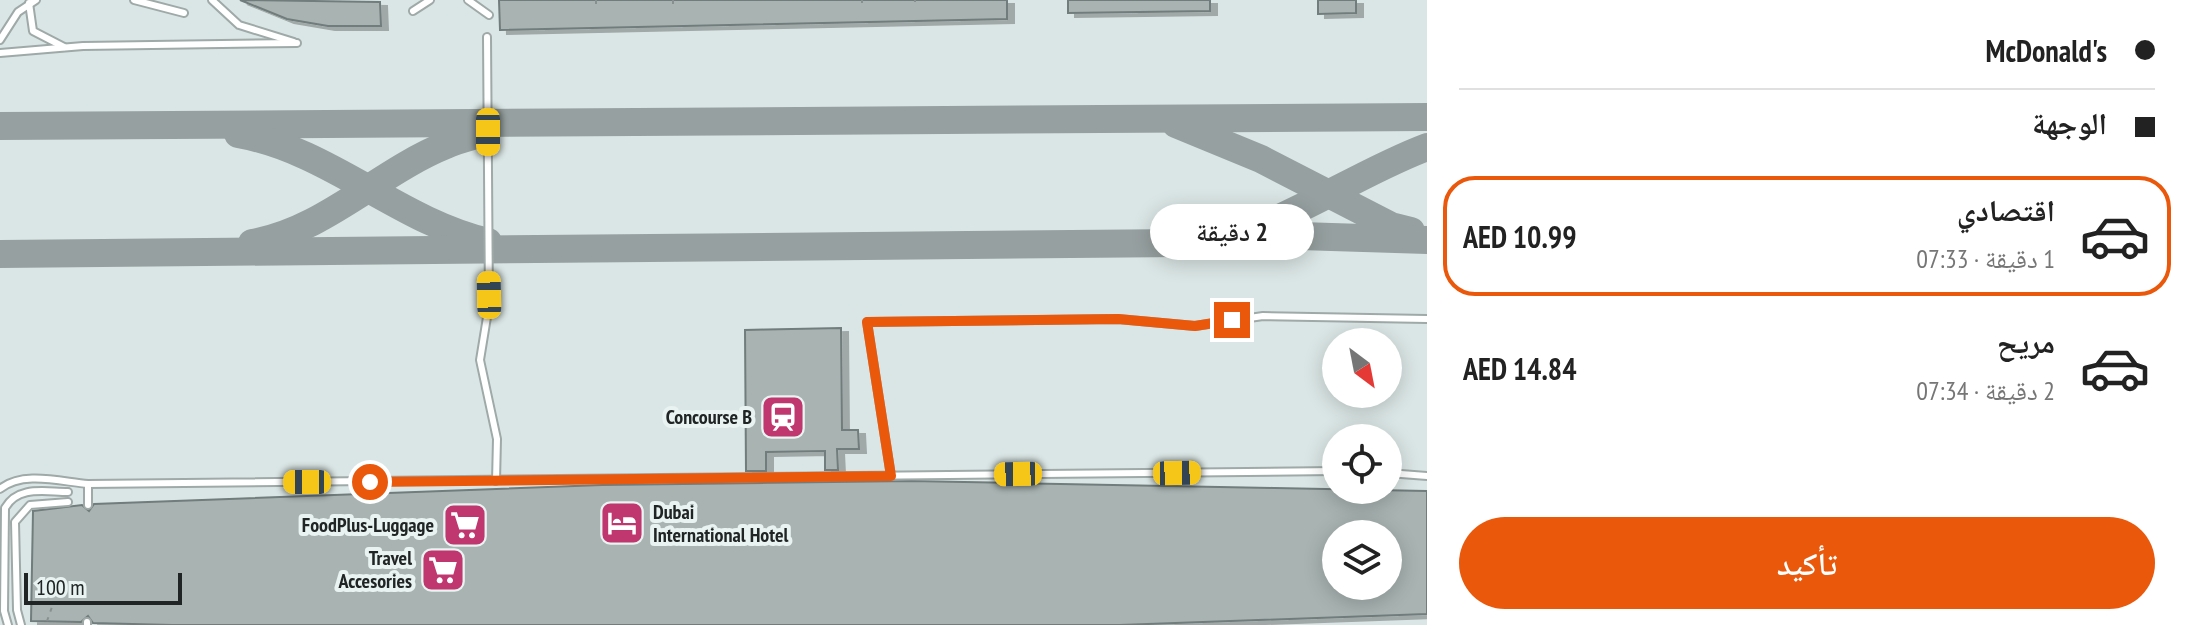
<!DOCTYPE html>
<html lang="ar">
<head>
<meta charset="utf-8">
<style>
  :root { --surface:#fff; --page:#f2f2f2; --text:#222; --muted:#767676; --line:#e0e0e0; --accent:#ea580c }
  body { margin:0; font-family:"PT Sans Narrow","Noto Naskh Arabic",sans-serif; background:var(--page); color:var(--text); direction:rtl; height:100vh; display:flex; flex-direction:column; font-size:30px; white-space:nowrap }
  * { box-sizing:border-box; margin:0 }
  p { font-size:26px; color:var(--muted) }
  .icon { flex:none; width:44px; height:44px; fill:none; stroke:currentColor; stroke-width:2; stroke-linecap:round; stroke-linejoin:round }
  .map { position:relative; flex:1; overflow:hidden; direction:ltr }
  .details { display:flex; flex-direction:column; background:var(--surface); width:760px }
  .details>* { flex:none }
  .top-card { display:grid; align-content:center; height:176px; padding:0 32px; background:var(--surface) }
  .needle { width:52px; rotate:148deg }
  .tools { position:absolute; left:1322px; top:328px; display:grid; gap:16px }
  .tools a { display:grid; place-items:center; width:80px; height:80px; border-radius:50%; background:var(--surface); box-shadow:0 4px 20px #0003; font-size:40px }
  .scale { position:absolute; left:24px; bottom:20px; width:158px; box-sizing:border-box; padding-left:8px; border:4px solid #202424; border-top:0; font-size:22px; line-height:28px; white-space:nowrap; color:#202424; -webkit-text-stroke:6px #e8f3f2; paint-order:stroke }
  .end { position:absolute; width:36px; height:36px; margin:-18px; border:10px solid #ea580c; background:#fff; box-shadow:0 0 0 4px #fff }
  .from { border-radius:50% }
  .bubble { position:absolute; height:56px; border-radius:28px; background:var(--surface); box-shadow:0 4px 20px #0003; font-size:26px; font-weight:600; line-height:56px; text-align:center; direction:rtl }
  .car { position:absolute; width:24px; height:48px; margin:-24px -12px; border-radius:10px; box-shadow:0 0 6px 2px #0007; background:linear-gradient(#f5c518 24%,#345 0 40%,#f5c518 0 76%,#345 0 86%,#f5c518 0) }
  .top-card b { display:flex; align-items:center; gap:28px; height:76px; font-size:30px }
  .top-card b+b { border-top:2px solid var(--line) }
  .top-card i { width:20px; height:20px; background:var(--text) }
  ul { padding:0; list-style:none }
  li { display:flex; align-items:center; gap:24px; height:120px; margin:0 16px 12px; padding:0 16px; border:4px solid transparent; border-radius:32px }
  li div { flex:1 }
  li b { display:block; font-size:30px }
  li em { font-style:normal; font-weight:600 }
  li.active { border-color:var(--accent) }
  li>.icon { width:72px; height:72px; stroke-width:1.5 }
  .button { display:flex; gap:16px; margin-top:auto; padding:16px 32px }
  .button a { flex:1; height:92px; border-radius:48px; background:var(--accent); color:#fff; font-size:32px; font-weight:600; line-height:92px; text-align:center }
  main { display:flex; flex:1; min-height:0 }
  .map>svg:first-child { display:block }
  .lines { fill:none; stroke-linecap:round; stroke-linejoin:round }
  .taxiway { stroke:#97a0a0; stroke-width:28 }
  .building { fill:#a8b3b2; stroke:#717c7b; stroke-width:2; fill-rule:evenodd; filter:url(#shadow) }
  .lane-casing { stroke:#9ea9a8; stroke-width:10 }
  .path { stroke:#88908f; stroke-width:2; stroke-dasharray:4 6; stroke-linecap:butt }
  .lane { stroke:#fff; stroke-width:6 }
  .route { stroke:#ea580c; stroke-width:10 }
  .labels { text-anchor:middle; stroke-width:8; stroke-linejoin:round; paint-order:stroke }
  .poi-label { font-size:20px; font-weight:bold; fill:#202424; stroke:#e8f3f2; text-anchor:end }
</style>
</head>
<body>
<main>
<section class="details">
<div class="top-card">
<b><i class="from"></i>McDonald's</b>
<b><i></i>الوجهة</b>
</div>
<ul>
<li class="active"><svg class="icon" aria-label="car" viewBox="0 0 24 24"><path d="M5 17H2v-5l4-1 3-4h7l3 4 3 1v5h-3M9 17h6M6 11h13"/><circle cx="7" cy="17" r="2"/><circle cx="17" cy="17" r="2"/></svg><div><b>اقتصادي</b><p>1 دقيقة · 07:33</p></div><em>AED 10.99</em></li>
<li><svg class="icon" aria-label="car" viewBox="0 0 24 24"><path d="M5 17H2v-5l4-1 3-4h7l3 4 3 1v5h-3M9 17h6M6 11h13"/><circle cx="7" cy="17" r="2"/><circle cx="17" cy="17" r="2"/></svg><div><b>مريح</b><p>2 دقيقة · 07:34</p></div><em>AED 14.84</em></li>
</ul>
<div class="button"><a>تأكيد</a></div>
</section>
<div class="map">
<svg width="1427" height="625" viewBox="0 0 1427 625">
  <defs>
    <filter id="shadow"><feDropShadow dx="7" dy="4" stdDeviation="0" flood-color="#0004"/></filter>
  </defs>
  <rect width="100%" height="100%" fill="#dae6e5"/>
  <g class="lines">
    <g class="taxiway">
      <polyline points="1176,124 1261,159 1391,226 1411,231"/>
      <polyline points="0,126 1427,117"/>
      <path d="M238 134C330 150 398 221 488 242"/>
      <path d="M1251 230C1312 207 1366 170 1427 147"/>
      <path d="M252 243C324 231 379 172 446 145 459 139 474 136 487 132"/>
      <polyline points="0,254 1182,243 1300,236 1427,240"/>
    </g>
  </g>
  <g class="building">
    <polygon points="240,0 380,2 381,26 328,26 287,19"/>
    <polygon points="499,0 1007,0 1007,19 500,30"/>
    <polygon points="1068,0 1210,0 1210,11 1068,13"/>
    <polygon points="1318,0 1356,0 1356,13 1318,14"/>
    <polygon points="841,328 842,430 858,430 859,449 837,449 838,470 825,470 825,451 766,452 766,471 746,471 745,330"/>
    <path d="M911 481 1427 491V614L1120 625H172L93 623 88 616 81 622 31 621 33 511 82 505 89 511 94 504 602 485ZM1336 534H1388V586H1336Z"/>
  </g>
  <g class="lines">
    <g class="lane-casing">
      <g id="lane">
        <polyline points="134,0 184,13"/>
        <polyline points="212,0 239,25 294,42"/>
        <polyline points="468,0 489,15"/>
        <polyline points="29,3 33,31 64,47"/>
        <polyline points="413,11 430,0"/>
        <polyline points="487,37 489,305 480,360 497,439 496,481"/>
        <polyline points="0,40 18,12 36,0"/>
        <polyline points="0,53 83,46 297,43"/>
        <polyline points="1388,473 1427,476"/>
        <polyline points="891,476 867,322 1118,319 1195,326 1263,316 1427,319"/>
        <polyline points="88,484 88,505"/>
        <path d="M0 489C23 470 62 482 88 484L1336 471"/>
        <path d="M8 625 4 611 5 508C18 485 45 492 68 492"/>
        <polyline points="21,625 17,610 15,522 30,505 68,502"/>
        <polyline points="87,625 87,622"/>
      </g>
    </g>
    <g class="path">
      <polyline points="596,0 596,9"/>
      <polyline points="673,0 673,7"/>
      <polyline points="862,0 862,3"/>
      <polyline points="915,0 915,2"/>
      <polyline points="47,621 53,604"/>
    </g>
    <use href="#lane" class="lane"/>
  </g>
  <g class="lines">
    <polyline class="route" points="370,482 891,476 867,322 1118,319 1195,326 1232,320"/>
  </g>
  <defs>
    <g id="station-square" transform="scale(2.3)"><rect x="-9" y="-9" width="18" height="18" rx="4" fill="#c0366e" stroke="#e8f3f2"/><path d="M-3-6H3Q5-6 5-4V2Q5 4 3 4L4.5 6H3L1.5 4h-3L-3 6H-4.5L-3 4Q-5 4-5 2V-4Q-5-6-3-6ZM-3.5-4v3h7v-3ZM-3.5 1v1.5H-2V1ZM2 1v1.5H3.5V1Z" fill="#fff"/></g>
    <g id="hotel-square" transform="scale(2.3)"><rect x="-9" y="-9" width="18" height="18" rx="4" fill="#c0366e" stroke="#e8f3f2"/><path d="M-6-4.5h1.5V1H6V5H4.5V3h-9V5H-6ZM-4 0a1.8 1.8 0 1 1 3.6 0ZM.5 0V-2.5h3Q6-2.5 6 0Z" fill="#fff"/></g>
    <g id="supermarket-square" transform="scale(2.3)"><rect x="-9" y="-9" width="18" height="18" rx="4" fill="#c0366e" stroke="#e8f3f2"/><path d="M-6-5.5h2.5l.6 2H6L4.5 2H-2.5L-4.4-4H-6ZM-1.5 3.2a1.3 1.3 0 1 0 .1 0ZM3 3.2a1.3 1.3 0 1 0 .1 0Z" fill="#fff"/></g>
  </defs>
  <g fill-rule="evenodd">
    <use href="#station-square" x="783" y="417"/>
    <use href="#hotel-square" x="622" y="523"/>
    <use href="#supermarket-square" x="465" y="525"/>
    <use href="#supermarket-square" x="443" y="570"/>
  </g>
  <g class="labels">
    <g class="poi-label">
      <text x="752" y="424">Concourse B</text>
      <text x="653" y="519" text-anchor="start">Dubai<tspan x="653" dy="23">International Hotel</tspan></text>
      <text x="434" y="532">FoodPlus-Luggage</text>
      <text x="412" y="565">Travel<tspan x="412" dy="23">Accesories</tspan></text>
    </g>
  </g>
</svg>
<div class="tools">
<a><svg class="needle" viewBox="-14 -14 28 28"><path d="M0-13l5 13h-10z" fill="#e53935"/><path d="M0 13l5-13h-10z" fill="#767676"/></svg></a>
<a><svg class="icon" aria-label="locate" viewBox="0 0 24 24"><circle cx="12" cy="12" r="6"/><path d="M12 2v4M12 18v4M2 12h4M18 12h4"/></svg></a>
<a><svg class="icon" aria-label="layers" viewBox="0 0 24 24"><path d="M12 4l9 5-9 5-9-5zM3 14l9 5 9-5"/></svg></a>
</div>
<div class="scale">100 m</div>
<i class="end from" style="left:370px;top:482px"></i>
<i class="end" style="left:1232px;top:320px"></i>
<div class="bubble" style="left:1150px;top:204px;width:164px">2 دقيقة</div>
<i class="car" style="left:488px;top:132px;rotate:180deg"></i>
<i class="car" style="left:489px;top:295px;rotate:359deg"></i>
<i class="car" style="left:1177px;top:473px;rotate:89deg"></i>
<i class="car" style="left:1018px;top:474px;rotate:269deg"></i>
<i class="car" style="left:307px;top:482px;rotate:270deg"></i>
</div>
</main>
</body>
</html>
